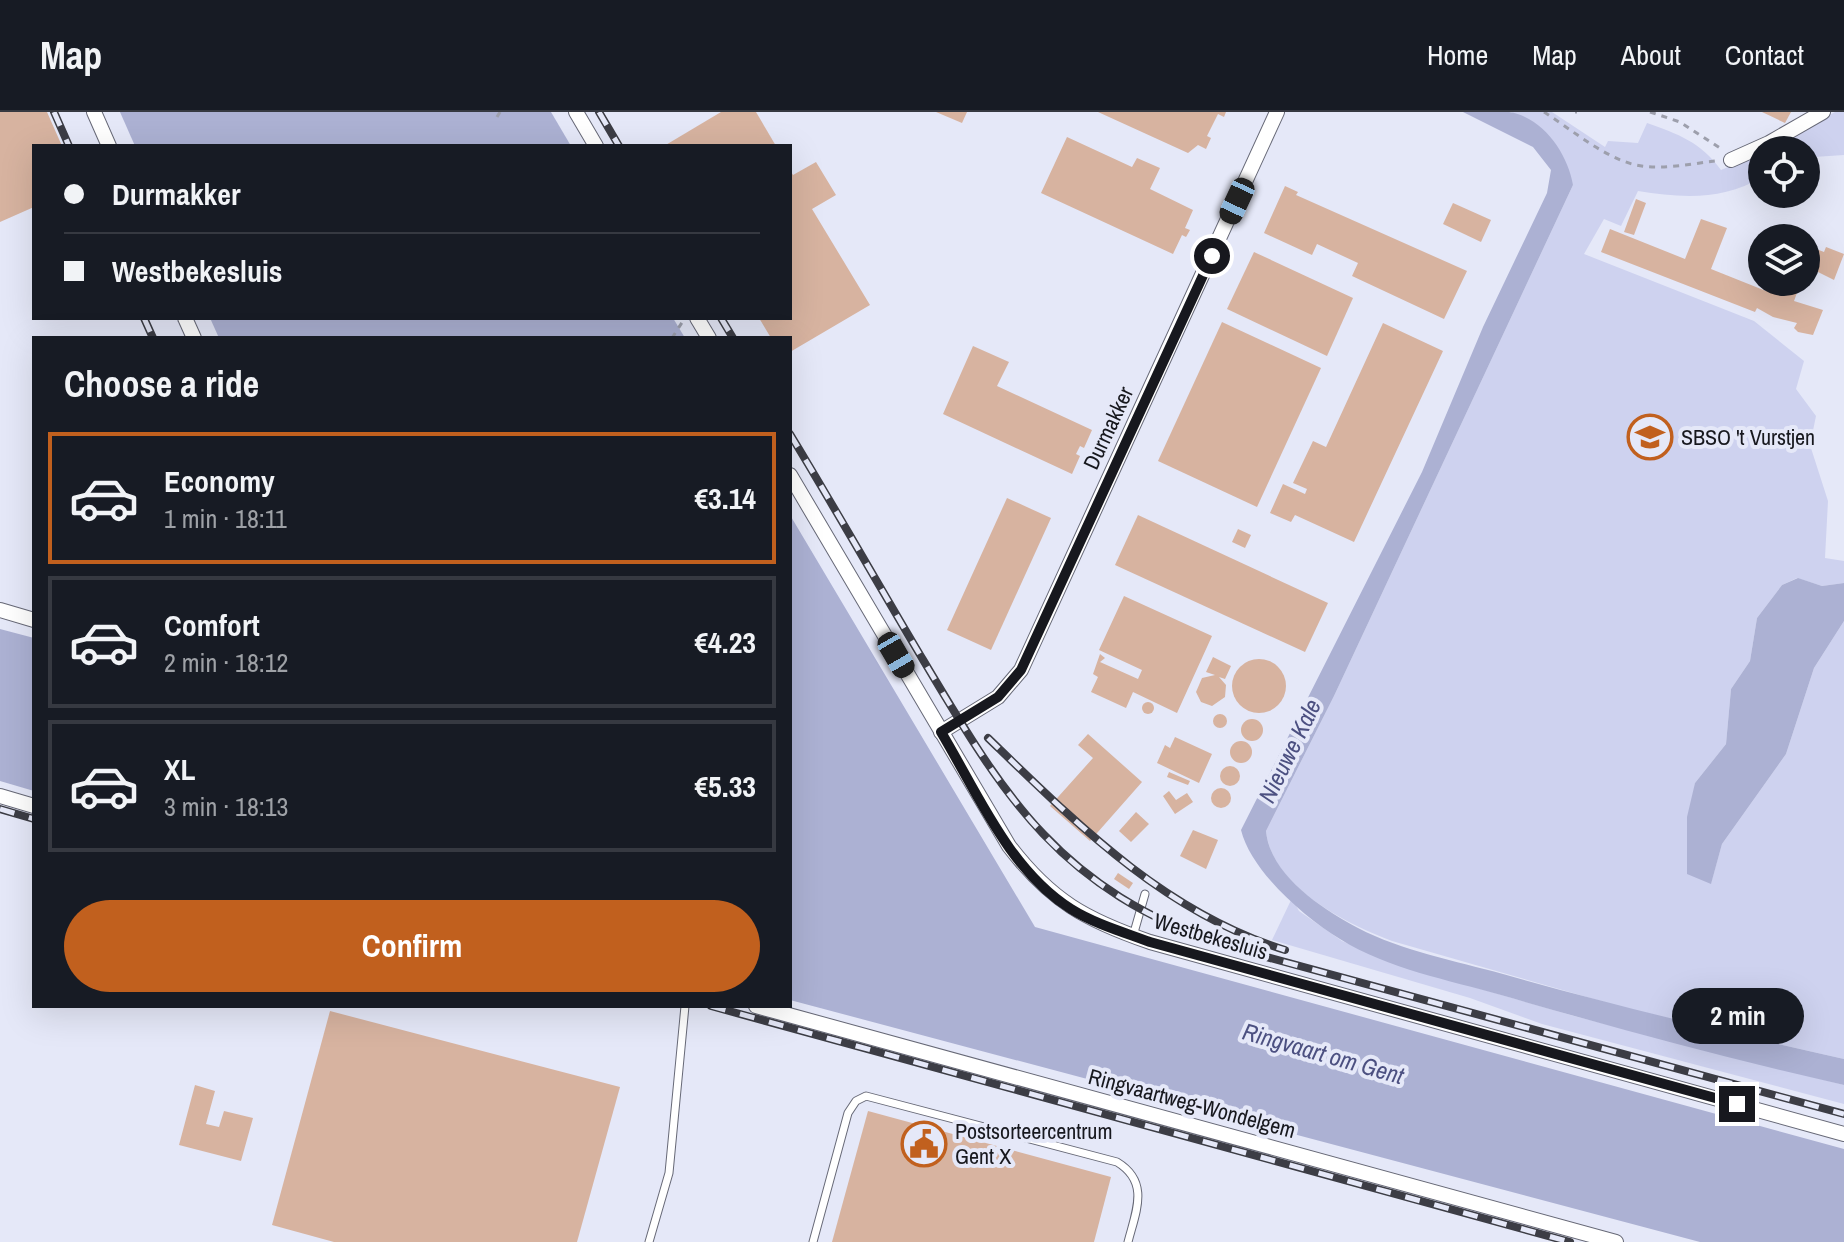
<!DOCTYPE html>
<html lang="en">
<head>
<meta charset="utf-8">
<style>
  :root { --surface:#171b24; --page:#20242c; --text:#f1f3f6; --muted:#9ea1a6; --line:#363941; --accent:#c1601e }
  body { margin:0; font-family:"Archivo Narrow",sans-serif; background:var(--page); color:var(--text); height:100vh; display:flex; flex-direction:column; font-size:30px; white-space:nowrap }
  * { box-sizing:border-box; margin:0 }
  p { font-size:26px; color:var(--muted) }
  .icon { flex:none; width:44px; height:44px; fill:none; stroke:currentColor; stroke-width:2; stroke-linecap:round; stroke-linejoin:round }
  .map { position:relative; flex:1; overflow:hidden }
  .panel { position:absolute; left:32px; top:224px; width:760px; height:672px; display:flex; flex-direction:column; background:var(--surface); border-radius:0px; box-shadow:0 8px 32px #0002 }
  .panel>* { flex:none }
  .guide { position:absolute; left:32px; top:32px; width:760px; height:176px; border-radius:0px; box-shadow:0 8px 32px #0002; display:grid; align-content:center; height:176px; padding:0 32px; background:var(--surface) }
  .tools { position:absolute; left:1748px; top:24px; display:grid; gap:16px }
  .tools a { display:grid; place-items:center; width:72px; height:72px; border-radius:50%; background:var(--surface); box-shadow:0 8px 32px #0002; font-size:40px }
  .end { position:absolute; width:36px; height:36px; margin:-18px; border:10px solid #17181e; background:#fff; box-shadow:0 0 0 4px #fff }
  .from { border-radius:50% }
  .bubble { position:absolute; height:56px; border-radius:28px; background:var(--surface); box-shadow:0 8px 32px #0002; font-size:26px; font-weight:700; line-height:56px; text-align:center }
  .car { position:absolute; width:24px; height:48px; margin:-24px -12px; border-radius:10px; box-shadow:0 0 6px 2px #0007; background:linear-gradient(#222 24%,#8ab4d8 0 40%,#222 0 76%,#8ab4d8 0 86%,#222 0) }
  .guide b { display:flex; align-items:center; gap:28px; height:76px; font-size:30px }
  .guide b+b { border-top:2px solid var(--line) }
  .guide i { width:20px; height:20px; background:var(--text) }
  ul { padding:0; list-style:none }
  li { display:flex; align-items:center; gap:24px; height:132px; margin:0 16px 12px; padding:0 16px; border:4px solid var(--line); border-radius:0px }
  li div { flex:1 }
  li b { display:block; font-size:30px }
  li em { font-style:normal; font-weight:700 }
  li.on { border-color:var(--accent) }
  li>.icon { width:72px; height:72px; stroke-width:1.5 }
  h2 { padding:0 32px; font-size:36px; line-height:96px }
  .primary-button { display:flex; gap:16px; margin-top:auto; padding:16px 32px }
  .primary-button a { flex:1; height:92px; border-radius:48px; background:var(--accent); color:#fff; font-size:32px; font-weight:700; line-height:92px; text-align:center }
  header { display:flex; align-items:center; gap:48px; box-sizing:border-box; height:112px; padding:0 40px; background:var(--surface); border-bottom:2px solid var(--line) }
  header strong { font-size:38px }
  nav { display:flex; gap:44px; margin-inline-start:auto; font-size:28px }
  .map>svg:first-child { display:block }
  .green { fill:#ced2ef }
  .water { fill:#acb1d3 }
  .building { fill:#d7b3a0 }
  .lines { fill:none; stroke-linecap:round; stroke-linejoin:round }
  .lane-casing { stroke:#676977; stroke-width:9 }
  .street-casing { stroke:#676977; stroke-width:16 }
  .path { stroke:#9d9fac; stroke-width:3; stroke-dasharray:6 6; stroke-linecap:butt }
  .lane { stroke:#fff; stroke-width:7 }
  .street { stroke:#fff; stroke-width:14 }
  .rail-casing { stroke:#3c3d45; stroke-width:8 }
  .rail { stroke:#e5e8f8; stroke-width:5; stroke-dasharray:15; stroke-linecap:butt }
  .route { stroke:#17181e; stroke-width:10 }
  .labels { text-anchor:middle; stroke-width:8; stroke-linejoin:round; paint-order:stroke }
  .street-label { font-size:22px; fill:#17181e; stroke:#e5e8f8 }
  .poi-label { font-size:22px; fill:#17181e; stroke:#e5e8f8; text-anchor:start }
  .water-label { font-size:24px; font-style:italic; fill:#4c5081; stroke:#e5e8f8 }
</style>
</head>
<body>
<header>
<strong>Map</strong>
<nav><a>Home</a><a>Map</a><a>About</a><a>Contact</a></nav>
</header>
<div class="map">
<svg width="1844" height="1130" viewBox="0 0 1844 1130">
  <rect width="100%" height="100%" fill="#e5e8f8"/>
  <g class="green">
    <path d="M1511 0H1552L1605 35 1608 29 1638 31 1647 11C1678 22 1701 30 1721 58L1762 41V65C1723 89 1681 86 1638 79L1621 114 1604 107 1584 142 1754 209 1804 249 1796 277 1816 304 1810 333 1828 389 1825 446 1844 449V471L1822 474 1797 466 1782 473 1757 506 1750 549 1731 577 1726 632 1695 671 1687 761 1711 771 1722 732 1786 642 1814 556 1844 509V947L1646 902 1392 829C1345 811 1272 775 1266 719L1334 584 1573 73 1533 11Z"/>
    <polygon points="1835,0 1844,0 1844,43 1814,45 1808,34 1802,38 1768,38"/>
    <polygon points="1292,786 1299,799 1342,829 1408,856 1574,904 1844,973 1844,992 1542,912 1470,886 1272,828"/>
  </g>
  <g class="water">
    <polygon points="120,0 551,0 571,34 135,34"/>
    <path d="M1463 0C1478 0 1494 0 1509 0 1543 5 1568 42 1573 73L1334 584 1266 719C1270 763 1322 797 1358 816 1402 839 1456 849 1503 862 1616 894 1729 921 1844 947V973C1729 947 1615 916 1501 883 1449 868 1388 857 1340 827 1304 805 1251 759 1241 718L1422 360 1483 215 1547 81 1551 58 1533 35Z"/>
    <polygon points="210,206 673,206 685,226 219,226"/>
    <polygon points="790,403 1035,815 1844,1037 1844,1130 1700,1130 790,888"/>
    <polygon points="1798,466 1822,474 1844,471 1844,509 1814,556 1786,642 1722,732 1711,772 1687,762 1687,705 1695,671 1726,632 1731,577 1750,549 1757,506 1782,473"/>
    <polygon points="0,517 34,526 34,679 0,669"/>
  </g>
  <g class="building">
    <polygon points="0,0 47,0 62,34 34,34 34,95 0,110"/>
    <polygon points="721,0 756,0 776,34 664,34"/>
    <polygon points="936,0 967,0 962,11"/>
    <polygon points="1098,0 1226,0 1224,5 1218,2 1207,24 1211,26 1206,37 1198,33 1188,41"/>
    <polygon points="1762,0 1791,0 1785,11"/>
    <polygon points="1067,25 1132,55 1137,46 1160,56 1150,77 1193,98 1185,116 1190,118 1186,125 1182,123 1173,142 1041,81"/>
    <polygon points="816,50 836,83 812,97 870,193 790,240 790,226 771,226 759,206 790,206 790,58 793,63"/>
    <polygon points="1285,74 1298,80 1296,83 1467,159 1444,207 1352,164 1358,151 1317,132 1312,143 1264,121"/>
    <polygon points="1636,87 1646,91 1634,123 1624,120"/>
    <polygon points="1453,91 1491,108 1481,130 1443,112"/>
    <polygon points="1701,107 1727,116 1711,157 1766,179 1770,170 1801,170 1794,189 1823,198 1813,223 1798,220 1794,216 1797,211 1773,205 1757,196 1755,200 1601,140 1610,117 1685,147"/>
    <polygon points="1806,133 1824,140 1826,135 1844,142 1834,168 1806,154"/>
    <polygon points="1254,140 1353,186 1327,244 1227,197"/>
    <polygon points="1222,210 1321,256 1257,395 1158,349"/>
    <polygon points="1383,211 1443,239 1354,430 1295,403 1291,410 1270,401 1283,372 1305,382 1307,377 1293,371 1313,329 1326,335"/>
    <polygon points="973,234 1009,250 997,274 1092,318 1084,336 1080,334 1076,342 1080,344 1072,362 943,302"/>
    <polygon points="1007,386 1051,406 991,538 947,518"/>
    <polygon points="1138,403 1328,491 1305,540 1115,453"/>
    <polygon points="1238,417 1251,423 1245,436 1232,430"/>
    <polygon points="1124,484 1212,524 1177,601 1133,580 1126,596 1091,580 1098,565 1093,562 1100,542 1105,546 1100,550 1138,567 1142,558 1099,538"/>
    <polygon points="1213,545 1231,554 1225,567 1219,565 1226,573 1225,585 1212,594 1201,590 1196,580 1202,566 1215,563 1206,560"/>
    <circle cx="1259" cy="574" r="27"/>
    <circle cx="1148" cy="596" r="6"/>
    <circle cx="1220" cy="609" r="7"/>
    <circle cx="1252" cy="618" r="11"/>
    <polygon points="1088,622 1142,670 1090,729 1050,694 1093,646 1078,633"/>
    <polygon points="1175,625 1212,642 1199,671 1157,651 1165,633 1170,636"/>
    <circle cx="1241" cy="640" r="11"/>
    <circle cx="1230" cy="664" r="10"/>
    <polygon points="1169,660 1190,669 1188,673 1167,665"/>
    <circle cx="1221" cy="686" r="10"/>
    <polygon points="1169,679 1176,688 1187,681 1193,690 1175,702 1163,684"/>
    <polygon points="1136,700 1149,712 1131,730 1119,719"/>
    <polygon points="1193,718 1218,728 1206,757 1180,744"/>
    <polygon points="1118,761 1133,771 1129,777 1114,767"/>
    <polygon points="330,899 620,975 577,1130 334,1130 272,1113"/>
    <polygon points="195,973 215,979 206,1012 219,1015 224,999 253,1006 241,1049 179,1033"/>
    <polygon points="868,999 1111,1065 1094,1130 832,1130"/>
  </g>
  <g class="lines">
    <g class="lane-casing">
      <g id="lane">
        <polyline points="1133,824 1145,782"/>
        <polyline points="649,1130 669,1061 685,894"/>
        <path d="M813 1130 848 1001 856 989 866 984 1117 1050C1150 1070 1136 1099 1128 1130"/>
      </g>
    </g>
    <g class="street-casing">
      <g id="street">
        <polyline points="94,0 109,34"/>
        <polyline points="576,0 596,34"/>
        <polyline points="1731,48 1769,31 1823,0"/>
        <polyline points="185,206 194,226"/>
        <polyline points="697,206 709,226"/>
        <path d="M790 363 1009 734C1051 789 1086 808 1150 830L1844 1022"/>
        <polyline points="0,498 34,508"/>
        <polyline points="941,620 998,585 1021,558 1277,0"/>
        <polyline points="0,684 34,694"/>
        <polyline points="756,894 1616,1130"/>
      </g>
    </g>
    <g class="path">
      <path d="M1544 0C1572 18 1601 43 1632 52 1658 59 1689 52 1715 49"/>
      <polyline points="1575,0 1577,0"/>
      <polyline points="1650,0 1680,10 1720,36"/>
      <polyline points="497,5 500,0"/>
      <polyline points="672,226 683,209"/>
    </g>
    <use href="#lane" class="lane"/>
    <use href="#street" class="street"/>
    <g class="rail-casing">
      <g id="rail">
        <polyline points="54,0 69,34"/>
        <polyline points="599,0 619,34"/>
        <polyline points="144,206 153,226"/>
        <polyline points="721,206 733,226"/>
        <path d="M790 322C833 393 874 465 916 536 1003 682 1055 776 1226 834L1844 1002"/>
        <path d="M988 626C1077 712 1164 800 1285 838"/>
        <polyline points="0,697 34,707"/>
        <polyline points="711,894 1570,1130"/>
      </g>
    </g>
    <use href="#rail" class="rail"/>
  </g>
  <g class="lines">
    <path class="route" d="M1212 144 1021 558 998 585 941 620C977 680 1009 758 1071 797 1095 812 1123 820 1150 830L1737 992"/>
  </g>
  <defs>
    <g id="school-ring" transform="scale(2.3)"><circle r="9.5" fill="#e5e8f8" stroke="#c1601e" stroke-width="1.5"/><path d="M0-5L7-2L0 1L-7-2ZM-4 1L0 2.5L4 1V4Q0 6-4 4Z" fill="#c1601e"/></g>
    <g id="civic-ring" transform="scale(2.3)"><circle r="9.5" fill="#e5e8f8" stroke="#c1601e" stroke-width="1.5"/><path d="M-.6-6.5H3V-4.5H.6V-3L4-1V1h2V6H-6V1h2V-1L-.6-3ZM-1.2 2.5V6h2.4V2.5Z" fill="#c1601e"/></g>
  </defs>
  <g fill-rule="evenodd">
    <use href="#school-ring" x="1650" y="325"/>
    <use href="#civic-ring" x="924" y="1032"/>
  </g>
  <g class="labels">
    <g class="street-label">
      <text transform="translate(1108 316) rotate(-65)" y="8">Durmakker</text>
      <text transform="translate(1211 824) rotate(16)" y="8">Westbekesluis</text>
      <text transform="translate(1192 991) rotate(15)" y="8">Ringvaartweg-Wondelgem</text>
    </g>
    <g class="poi-label">
      <text x="1681" y="333">SBSO 't Vurstjen</text>
      <text x="955" y="1027">Postsorteercentrum<tspan x="955" dy="25">Gent X</tspan></text>
    </g>
    <g class="water-label">
      <text transform="translate(1290 639) rotate(-64)" y="8">Nieuwe Kale</text>
      <text transform="translate(1323 942) rotate(16)" y="8">Ringvaart om Gent</text>
    </g>
  </g>
</svg>
<div class="tools">
<a><svg class="icon" aria-label="locate" viewBox="0 0 24 24"><circle cx="12" cy="12" r="6"/><path d="M12 2v4M12 18v4M2 12h4M18 12h4"/></svg></a>
<a><svg class="icon" aria-label="layers" viewBox="0 0 24 24"><path d="M12 4l9 5-9 5-9-5zM3 14l9 5 9-5"/></svg></a>
</div>
<i class="end from" style="left:1212px;top:144px"></i>
<i class="end" style="left:1737px;top:992px"></i>
<div class="bubble" style="left:1672px;top:876px;width:132px">2 min</div>
<i class="car" style="left:1237px;top:89px;rotate:205deg"></i>
<i class="car" style="left:896px;top:543px;rotate:150deg"></i>
<div class="guide">
<b><i class="from"></i>Durmakker</b>
<b><i></i>Westbekesluis</b>
</div>
<section class="panel">
<h2>Choose a ride</h2>
<ul>
<li class="on"><svg class="icon" aria-label="car" viewBox="0 0 24 24"><path d="M5 17H2v-5l4-1 3-4h7l3 4 3 1v5h-3M9 17h6M6 11h13"/><circle cx="7" cy="17" r="2"/><circle cx="17" cy="17" r="2"/></svg><div><b>Economy</b><p>1 min · 18:11</p></div><em>€3.14</em></li>
<li><svg class="icon" aria-label="car" viewBox="0 0 24 24"><path d="M5 17H2v-5l4-1 3-4h7l3 4 3 1v5h-3M9 17h6M6 11h13"/><circle cx="7" cy="17" r="2"/><circle cx="17" cy="17" r="2"/></svg><div><b>Comfort</b><p>2 min · 18:12</p></div><em>€4.23</em></li>
<li><svg class="icon" aria-label="car" viewBox="0 0 24 24"><path d="M5 17H2v-5l4-1 3-4h7l3 4 3 1v5h-3M9 17h6M6 11h13"/><circle cx="7" cy="17" r="2"/><circle cx="17" cy="17" r="2"/></svg><div><b>XL</b><p>3 min · 18:13</p></div><em>€5.33</em></li>
</ul>
<div class="primary-button"><a>Confirm</a></div>
</section>
</div>
</body>
</html>
